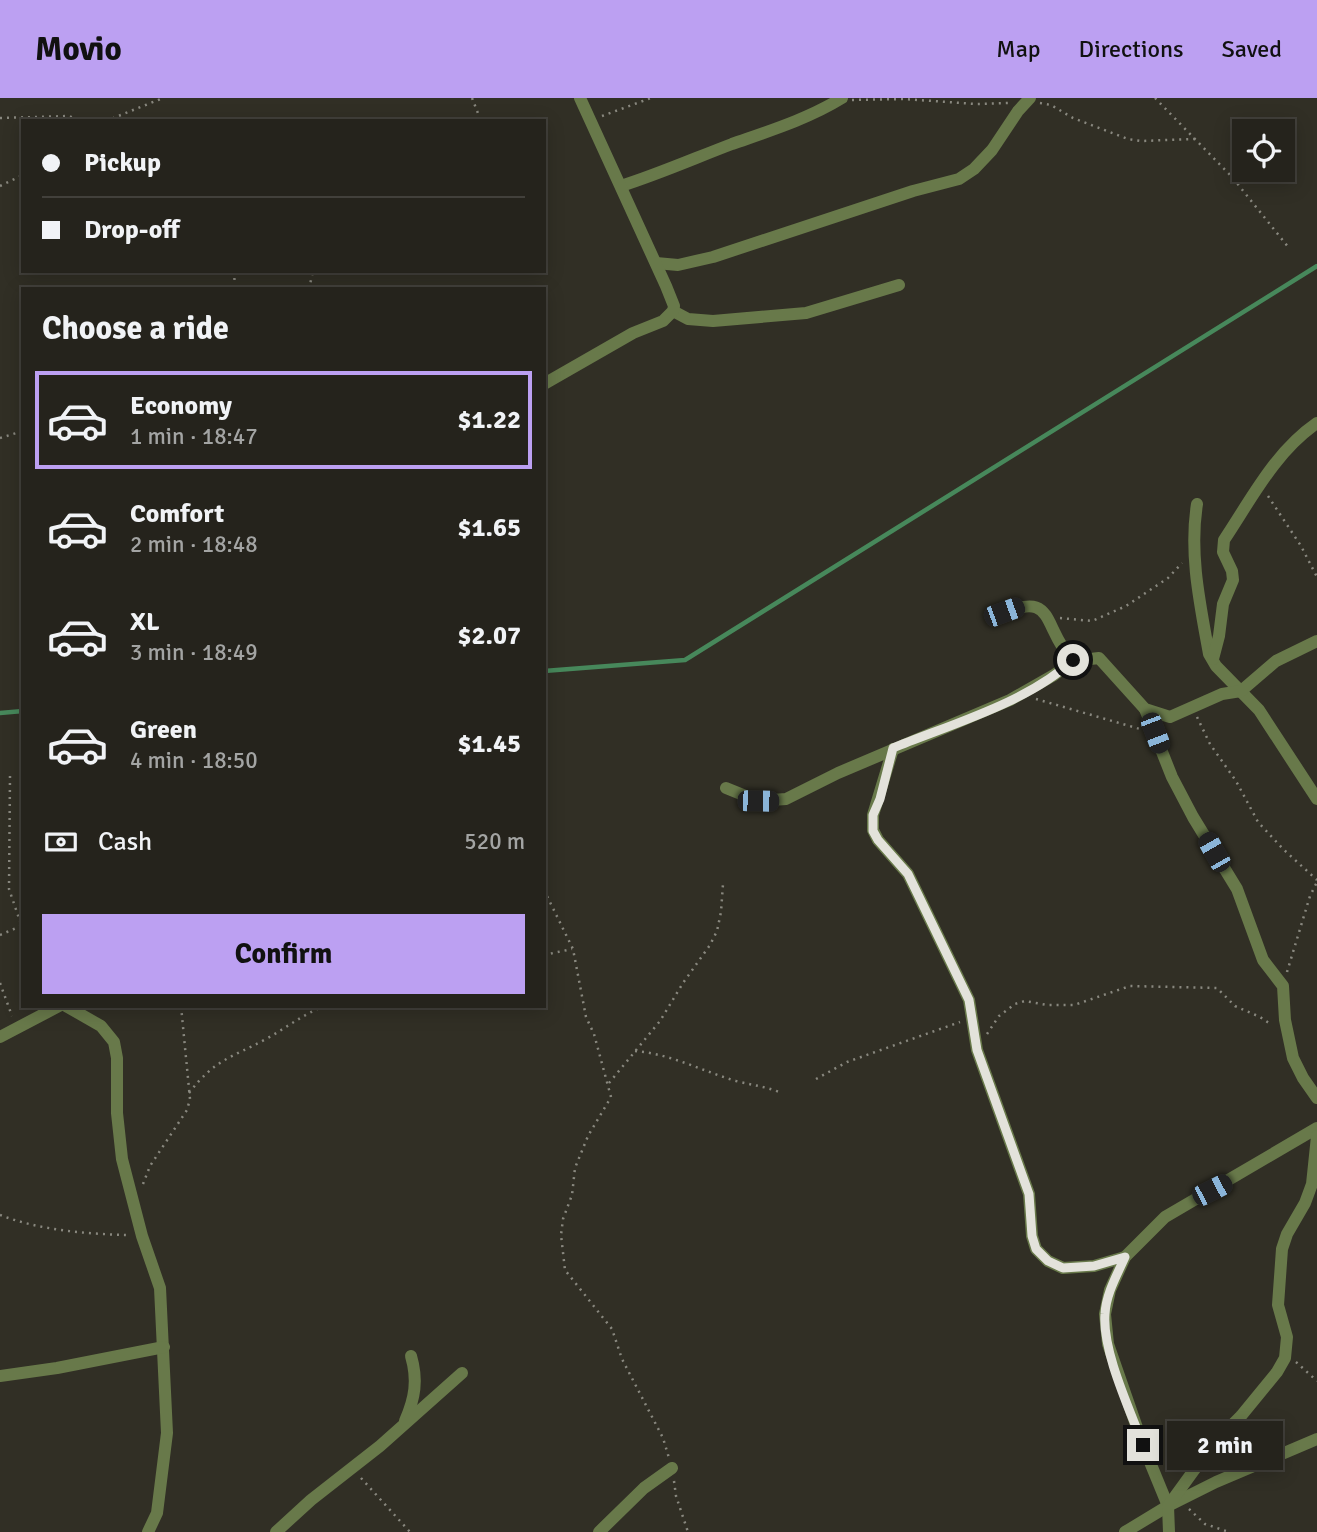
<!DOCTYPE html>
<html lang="en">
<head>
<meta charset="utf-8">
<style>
  :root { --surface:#25231c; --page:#312f29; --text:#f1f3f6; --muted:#a3a4a3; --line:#42403b; --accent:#bca0f2 }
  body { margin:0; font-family:Signika,sans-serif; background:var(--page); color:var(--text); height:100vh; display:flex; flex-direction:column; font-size:26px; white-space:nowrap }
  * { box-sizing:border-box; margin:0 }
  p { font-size:23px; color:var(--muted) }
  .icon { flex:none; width:38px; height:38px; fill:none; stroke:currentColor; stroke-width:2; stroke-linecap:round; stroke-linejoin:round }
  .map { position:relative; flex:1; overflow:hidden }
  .details { position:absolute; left:21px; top:189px; width:525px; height:721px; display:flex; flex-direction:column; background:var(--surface); border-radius:0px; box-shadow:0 4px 18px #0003,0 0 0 2px var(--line) }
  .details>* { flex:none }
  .banner { position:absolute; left:21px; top:21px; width:525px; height:154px; border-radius:0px; box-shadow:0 4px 18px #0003,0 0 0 2px var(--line); display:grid; align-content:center; height:154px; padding:0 21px; background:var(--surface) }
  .fabs { position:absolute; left:1232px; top:21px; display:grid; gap:14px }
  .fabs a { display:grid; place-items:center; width:63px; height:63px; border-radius:0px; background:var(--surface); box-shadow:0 4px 18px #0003,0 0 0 2px var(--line); font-size:35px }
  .end { position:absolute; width:32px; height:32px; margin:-16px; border:9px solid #e3e2db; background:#111; box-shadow:0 0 0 4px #111 }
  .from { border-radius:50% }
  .bubble { position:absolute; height:49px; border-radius:0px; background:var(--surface); box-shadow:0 4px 18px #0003,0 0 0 2px var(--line); font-size:23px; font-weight:700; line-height:49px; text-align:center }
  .car { position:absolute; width:21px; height:42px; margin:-21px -10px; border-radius:9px; box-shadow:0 0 5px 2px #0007; background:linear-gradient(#222 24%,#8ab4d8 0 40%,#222 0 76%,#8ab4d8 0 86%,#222 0) }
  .banner b { display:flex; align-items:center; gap:24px; height:66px; font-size:26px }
  .banner b+b { border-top:2px solid var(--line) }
  .banner i { width:18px; height:18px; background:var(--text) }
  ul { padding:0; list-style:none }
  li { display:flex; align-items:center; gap:21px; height:98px; margin:0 14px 10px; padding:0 7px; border:4px solid transparent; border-radius:0px }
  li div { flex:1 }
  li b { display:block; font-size:26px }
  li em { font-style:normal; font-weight:700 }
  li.active { border-color:var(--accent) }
  li>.icon { width:63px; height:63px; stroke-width:1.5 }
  h2 { padding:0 21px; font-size:32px; line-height:84px }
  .pay { display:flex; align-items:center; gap:18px; height:77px; padding:0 21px; font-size:26px }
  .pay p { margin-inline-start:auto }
  .button { display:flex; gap:14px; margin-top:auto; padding:14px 21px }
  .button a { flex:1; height:80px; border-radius:0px; background:var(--accent); color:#111; font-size:28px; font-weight:700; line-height:80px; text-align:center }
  header { display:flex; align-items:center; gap:42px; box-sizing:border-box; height:98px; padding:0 35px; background:var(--accent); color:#111 }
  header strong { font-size:33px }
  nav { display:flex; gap:38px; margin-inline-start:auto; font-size:24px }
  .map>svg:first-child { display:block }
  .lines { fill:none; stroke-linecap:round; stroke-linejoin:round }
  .stream { stroke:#47885b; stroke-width:4.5 }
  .path { stroke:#89887f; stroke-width:2.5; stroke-dasharray:2 5; stroke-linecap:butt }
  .street { stroke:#68794a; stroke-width:12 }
  .route { stroke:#e3e2db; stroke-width:9 }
</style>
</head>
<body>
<header>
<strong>Movio</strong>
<nav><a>Map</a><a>Directions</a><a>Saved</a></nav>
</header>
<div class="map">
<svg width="1317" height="1434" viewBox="0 0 1317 1434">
  <rect width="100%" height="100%" fill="#312f25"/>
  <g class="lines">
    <g class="stream">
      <polyline points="544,573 685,562 1317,168"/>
      <polyline points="0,615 23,613"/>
    </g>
    <g class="path">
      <polyline points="472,0 481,23"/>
      <polyline points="1155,0 1232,79 1289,150"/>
      <polyline points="852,2 904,1 976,6 1010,5"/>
      <polyline points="1040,5 1051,7 1073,20 1128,41 1141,43 1196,41"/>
      <polyline points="602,18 651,0"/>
      <polyline points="0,20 69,18 82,23"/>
      <polyline points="106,23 163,0"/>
      <polyline points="0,88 23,77"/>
      <polyline points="234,173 235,191"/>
      <polyline points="309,191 313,173"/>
      <polyline points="0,340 23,333"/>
      <polyline points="1268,398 1301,448 1317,479"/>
      <polyline points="1060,520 1092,523 1126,508 1168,480 1182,465"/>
      <polyline points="1036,601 1140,631"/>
      <polyline points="1197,619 1210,646 1236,683 1258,724 1283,751 1317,782"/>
      <polyline points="10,678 9,791 23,832"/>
      <polyline points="544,792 573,851 586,919 594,936 611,999 588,1038 575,1070 572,1097 563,1121 561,1137 565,1172 612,1231 622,1261 663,1340 669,1360"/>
      <polyline points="0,837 21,828"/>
      <polyline points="544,857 572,851"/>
      <polyline points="1287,874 1310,798 1317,784"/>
      <polyline points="0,885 12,918"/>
      <polyline points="987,936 999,918 1015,906 1025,903 1047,907 1074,907 1130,888 1217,890 1235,908 1260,919 1272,927"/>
      <path d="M635 953C671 956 702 973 736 983 751 987 764 988 779 994"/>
      <polyline points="816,981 847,964 960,924"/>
      <polyline points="609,985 660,923 683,885 710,847 717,833 721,814 723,786"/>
      <path d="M189 995C215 961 231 960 266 941 286 930 302 917 324 908"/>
      <polyline points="143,1086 150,1068 187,1012 190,1001 181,908"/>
      <path d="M0 1117C39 1132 86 1136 128 1137"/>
      <polyline points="1296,1264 1317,1283"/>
      <polyline points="361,1380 410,1434"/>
      <polyline points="674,1383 676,1398 688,1434"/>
      <polyline points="1189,1411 1205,1426 1229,1434"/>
    </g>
    <g class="street">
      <path d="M621 88C659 76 695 60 732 46 769 33 808 21 842 0"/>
      <polyline points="656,165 678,167 713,159 913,93 959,81 974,71 992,52 1018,13 1030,0"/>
      <polyline points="673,213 688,221 713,223 806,215 899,187"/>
      <polyline points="544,286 633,235 663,223 673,213 674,208 666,188 580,0"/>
      <path d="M1197 406C1189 456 1200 506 1209 556L1216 568 1259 612 1317 701"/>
      <path d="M993 520C1058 488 1040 528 1073 563L1099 560 1145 611 1170 619 1222 596 1241 593 1276 563 1317 543"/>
      <path d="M1213 561 1219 538 1223 506 1233 482 1232 473 1223 454 1224 442C1252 400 1275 354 1317 325"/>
      <polyline points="1145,611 1172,679 1193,719 1237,791 1263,862 1283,888 1285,922 1293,960 1303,980 1317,1000"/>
      <polyline points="893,651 873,717 873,732 878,742 908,776 969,902 977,952 1029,1096 1032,1138 1036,1151 1048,1163 1063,1170 1094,1168 1125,1159"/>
      <polyline points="726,690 758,703 786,701 838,675 1010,602 1054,577 1073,563"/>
      <polyline points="66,908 101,928 114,944 117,960 117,1015 122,1061 142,1138 160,1190 167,1335 157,1415 148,1434"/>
      <polyline points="0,939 59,908"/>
      <polyline points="0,1278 57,1270 164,1249"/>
      <path d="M405 1323C415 1300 418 1282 411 1258"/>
      <polyline points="1168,1408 1143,1347 1108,1246 1105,1216 1110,1192 1125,1159 1165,1119 1317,1030"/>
      <polyline points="276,1434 311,1402 380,1348 462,1275"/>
      <polyline points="599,1434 644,1390 672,1370"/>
      <polyline points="1125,1434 1168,1408 1216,1384 1317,1341"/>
      <polyline points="1169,1434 1168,1408 1213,1346 1241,1318 1277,1274 1285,1260 1287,1239 1278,1207 1282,1151 1287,1136 1305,1105 1312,1086 1317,1038"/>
    </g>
  </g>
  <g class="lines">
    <path class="route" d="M1073 562C1029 604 949 627 893 650L880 701 873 717V733L878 742 908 776 969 902 977 952 1029 1096 1032 1138 1036 1151 1048 1163 1063 1170 1094 1168 1125 1159C1117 1177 1106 1196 1105 1216 1102 1253 1130 1312 1143 1347"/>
  </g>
</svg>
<div class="fabs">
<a><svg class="icon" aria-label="locate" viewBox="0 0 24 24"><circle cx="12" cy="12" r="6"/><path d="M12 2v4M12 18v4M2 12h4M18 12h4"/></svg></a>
</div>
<i class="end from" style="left:1073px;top:562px"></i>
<i class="end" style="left:1143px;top:1347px"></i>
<div class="bubble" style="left:1167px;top:1323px;width:116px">2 min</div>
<i class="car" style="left:1004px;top:514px;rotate:70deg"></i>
<i class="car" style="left:1155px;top:635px;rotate:159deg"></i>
<i class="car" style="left:758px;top:703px;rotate:91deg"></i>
<i class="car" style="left:1214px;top:754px;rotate:330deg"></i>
<i class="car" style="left:1212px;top:1092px;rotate:63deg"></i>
<div class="banner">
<b><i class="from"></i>Pickup</b>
<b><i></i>Drop-off</b>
</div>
<section class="details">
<h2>Choose a ride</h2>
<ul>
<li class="active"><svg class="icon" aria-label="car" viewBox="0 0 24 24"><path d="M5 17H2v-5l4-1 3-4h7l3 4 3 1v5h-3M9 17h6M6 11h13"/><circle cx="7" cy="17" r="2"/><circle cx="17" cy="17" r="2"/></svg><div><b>Economy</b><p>1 min · 18:47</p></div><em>$1.22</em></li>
<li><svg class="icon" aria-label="car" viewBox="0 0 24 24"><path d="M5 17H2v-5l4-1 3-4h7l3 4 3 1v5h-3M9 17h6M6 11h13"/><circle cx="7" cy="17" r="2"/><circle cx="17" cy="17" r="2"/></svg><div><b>Comfort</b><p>2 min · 18:48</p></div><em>$1.65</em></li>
<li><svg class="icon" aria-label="car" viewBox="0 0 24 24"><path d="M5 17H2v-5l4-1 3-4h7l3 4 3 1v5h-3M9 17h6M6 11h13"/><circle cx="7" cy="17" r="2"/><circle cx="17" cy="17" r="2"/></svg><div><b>XL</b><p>3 min · 18:49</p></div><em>$2.07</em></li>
<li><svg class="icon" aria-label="car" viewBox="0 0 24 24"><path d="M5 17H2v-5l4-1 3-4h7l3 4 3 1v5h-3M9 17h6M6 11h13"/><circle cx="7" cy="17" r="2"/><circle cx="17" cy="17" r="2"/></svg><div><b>Green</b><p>4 min · 18:50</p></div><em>$1.45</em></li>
</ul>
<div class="pay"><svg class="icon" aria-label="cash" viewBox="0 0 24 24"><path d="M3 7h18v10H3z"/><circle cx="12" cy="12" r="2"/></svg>Cash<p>520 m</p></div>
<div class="button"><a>Confirm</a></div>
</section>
</div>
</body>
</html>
